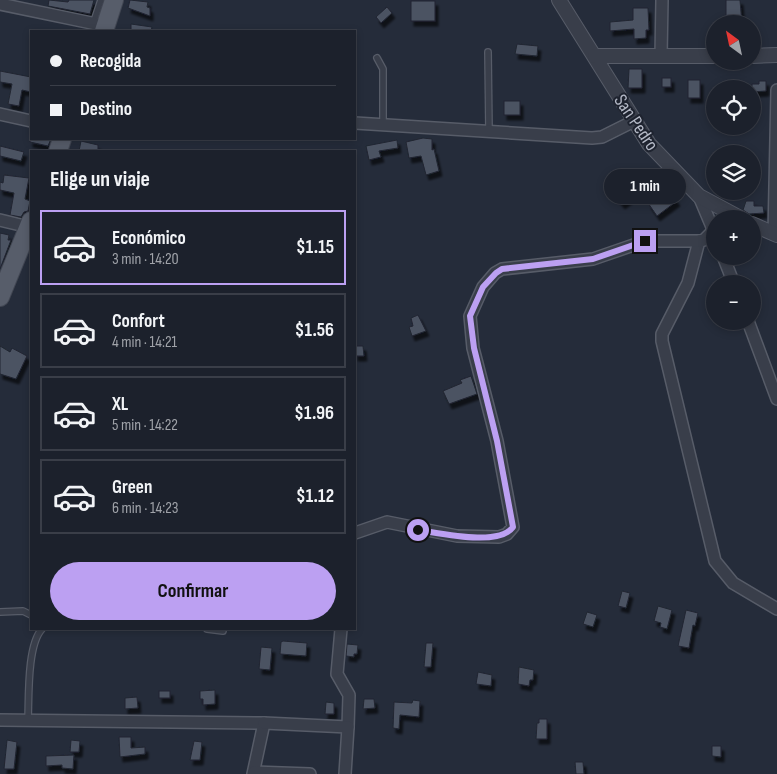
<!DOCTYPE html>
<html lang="es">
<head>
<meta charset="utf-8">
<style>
  :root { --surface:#1c212c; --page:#252934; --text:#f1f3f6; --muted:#a0a3a9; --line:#3a3e48; --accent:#bca0f2 }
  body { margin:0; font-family:"Sofia Sans Condensed",sans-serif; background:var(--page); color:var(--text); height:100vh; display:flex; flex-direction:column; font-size:19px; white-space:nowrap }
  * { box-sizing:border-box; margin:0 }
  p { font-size:16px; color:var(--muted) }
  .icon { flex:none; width:28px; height:28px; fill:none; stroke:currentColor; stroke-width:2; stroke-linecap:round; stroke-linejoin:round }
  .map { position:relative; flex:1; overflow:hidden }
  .sheet { position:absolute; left:30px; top:150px; width:326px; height:480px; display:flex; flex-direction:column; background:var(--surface); border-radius:0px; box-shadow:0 2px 8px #0003,0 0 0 1px var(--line) }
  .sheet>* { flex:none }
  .top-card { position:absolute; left:30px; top:30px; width:326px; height:110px; border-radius:0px; box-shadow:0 2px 8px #0003,0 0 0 1px var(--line); display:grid; align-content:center; height:110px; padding:0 20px; background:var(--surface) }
  .needle { width:32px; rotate:327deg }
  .controls { position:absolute; left:706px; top:15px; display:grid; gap:10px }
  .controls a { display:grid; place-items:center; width:55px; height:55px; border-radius:50%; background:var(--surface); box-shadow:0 2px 8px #0003,0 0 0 1px var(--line); font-size:25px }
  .end { position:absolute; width:22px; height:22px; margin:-11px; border:6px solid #bca0f2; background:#111; box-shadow:0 0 0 2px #111 }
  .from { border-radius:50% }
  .bubble { position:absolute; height:35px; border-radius:18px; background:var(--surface); box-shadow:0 2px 8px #0003,0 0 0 1px var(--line); font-size:16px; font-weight:700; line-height:35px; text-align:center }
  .top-card b { display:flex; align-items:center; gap:18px; height:48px; font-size:19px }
  .top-card b+b { border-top:1px solid var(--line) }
  .top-card i { width:12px; height:12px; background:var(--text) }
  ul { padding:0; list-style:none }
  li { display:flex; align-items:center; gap:15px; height:75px; margin:0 10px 8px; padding:0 10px; border:2px solid var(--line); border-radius:0px }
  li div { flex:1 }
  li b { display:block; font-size:19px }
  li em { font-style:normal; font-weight:700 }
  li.on { border-color:var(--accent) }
  li>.icon { width:45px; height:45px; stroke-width:1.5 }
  h2 { padding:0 20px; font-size:22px; line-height:60px }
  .action { display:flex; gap:10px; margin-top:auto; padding:10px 20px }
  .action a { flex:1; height:58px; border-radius:30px; background:var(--accent); color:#111; font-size:20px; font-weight:700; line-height:58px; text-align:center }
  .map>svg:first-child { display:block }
  .building { fill:#4c5262; stroke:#202531; filter:url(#shadow) }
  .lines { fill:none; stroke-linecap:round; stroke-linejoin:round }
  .service-casing { stroke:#575c68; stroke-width:8 }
  .minor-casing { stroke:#575c68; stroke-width:14 }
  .tertiary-casing { stroke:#575c68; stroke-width:16 }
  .primary-casing { stroke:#424753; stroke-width:20 }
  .service { stroke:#393e4a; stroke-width:5.5 }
  .minor { stroke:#393e4a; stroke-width:11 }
  .tertiary { stroke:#393e4a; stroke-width:14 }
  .primary { stroke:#575d6a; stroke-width:18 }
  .route { stroke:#bca0f2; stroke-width:6 }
  .labels { text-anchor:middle; stroke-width:4; stroke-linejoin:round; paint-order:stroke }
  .street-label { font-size:19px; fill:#b4b9c6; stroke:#1e232f }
</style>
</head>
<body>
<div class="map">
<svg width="777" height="774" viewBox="0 0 777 774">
  <defs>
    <filter id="shadow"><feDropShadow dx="3" dy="5" stdDeviation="1" flood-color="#0009"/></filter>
  </defs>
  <rect width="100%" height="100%" fill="#252c3a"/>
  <g class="building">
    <polygon points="49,0 68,2 69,0 94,0 90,14 48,6"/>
    <polygon points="130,0 148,2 147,7 150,8 150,16 128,8"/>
    <polygon points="726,0 740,0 742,24 730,24 730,17 726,17"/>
    <rect x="411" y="1" width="24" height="20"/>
    <polygon points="387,7 392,13 381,23 376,17"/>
    <polygon points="633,8 648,8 649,30 646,30 646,38 634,39 634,29 610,31 610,22 633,20"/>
    <polygon points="131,24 152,27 151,31 131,31"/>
    <polygon points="517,44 538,46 537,56 515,54"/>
    <polygon points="629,69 642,69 642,88 628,88"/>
    <polygon points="0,71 31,77 31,92 22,90 19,106 8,104 12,84 0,82"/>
    <rect x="662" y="78" width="9" height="9"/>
    <rect x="688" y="80" width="12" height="18"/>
    <polygon points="759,81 766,81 766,91 752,92 752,84 759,84"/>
    <rect x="504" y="101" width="16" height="14"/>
    <polygon points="423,138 432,139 432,150 434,149 439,171 426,175 421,156 409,158 406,142"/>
    <polygon points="30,139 51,139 48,146 30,142"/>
    <polygon points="397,140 398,148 379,151 381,157 369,160 366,146"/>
    <polygon points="81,141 98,145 98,151 79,151"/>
    <polygon points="0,146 24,152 21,161 0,156"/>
    <polygon points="632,170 637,180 628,184 624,174"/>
    <polygon points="4,175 29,178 25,199 30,201 28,211 24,212 21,217 10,215 14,193 0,190 0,182 3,183"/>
    <polygon points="633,187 637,193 622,204 617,198"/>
    <polygon points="667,189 677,201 657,216 648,203"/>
    <polygon points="746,201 754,201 754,206 763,206 764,213 749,214 743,210"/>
    <polygon points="0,233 9,235 8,240 11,240 0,269"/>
    <polygon points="418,315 426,331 412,336 409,327 413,326 411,318"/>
    <polygon points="0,346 10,352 12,348 27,356 16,379 0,374"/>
    <polygon points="355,346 363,346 364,356 355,356"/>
    <polygon points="471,376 477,394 449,404 443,391 462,383 460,380"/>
    <polygon points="622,591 630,593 626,608 618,606"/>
    <polygon points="658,606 672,610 667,629 660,627 661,623 654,621"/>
    <polygon points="686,610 698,613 695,626 693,625 689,648 678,646"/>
    <polygon points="587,612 597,615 593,627 583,624"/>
    <polygon points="283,641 307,643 306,656 280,654 281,642"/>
    <polygon points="426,643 433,643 431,667 424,667"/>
    <polygon points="347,644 358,645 357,654 354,654 354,657 346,656"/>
    <polygon points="261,647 272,648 270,670 259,669"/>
    <polygon points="519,667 534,670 533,680 530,680 529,686 518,684"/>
    <polygon points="478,672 492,675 491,686 476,684"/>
    <polygon points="215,690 215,704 203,705 203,699 200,699 200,691"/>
    <rect x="159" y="691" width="11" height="7"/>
    <polygon points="137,697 138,708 125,709 125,698"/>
    <polygon points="364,699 374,699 375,708 363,709"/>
    <polygon points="413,700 420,701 419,717 400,715 399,729 393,728 394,702 412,703"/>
    <polygon points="326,702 334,703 334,714 325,714"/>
    <polygon points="539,719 547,719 547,739 536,739 537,723 539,723"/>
    <polygon points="119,737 131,737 131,748 145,747 145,754 120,757"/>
    <polygon points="7,740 17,742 14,769 4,769"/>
    <polygon points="71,740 80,741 79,752 70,752"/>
    <polygon points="194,741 202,742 200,760 190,760"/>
    <polygon points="712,746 721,746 721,757 712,756"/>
    <polygon points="74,755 73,769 62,768 62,765 46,766 46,756"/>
    <polygon points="575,762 583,762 584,774 576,774"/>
  </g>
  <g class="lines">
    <g class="service-casing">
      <g id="service">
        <polyline points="93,24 101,0"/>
        <polyline points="488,52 489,131"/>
        <polyline points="377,58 383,69 383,124"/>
        <polyline points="0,612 23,611 31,615"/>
        <polyline points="207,629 223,631"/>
        <path d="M28 720C29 697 27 645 42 629"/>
      </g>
    </g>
    <g class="minor-casing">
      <g id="minor">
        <polyline points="0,4 106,26"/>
        <polyline points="661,56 662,0"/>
        <polyline points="0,114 31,121"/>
        <polyline points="355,123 592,138 602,137 634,121"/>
        <polyline points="699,196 715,234"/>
        <polyline points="0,220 29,227"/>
        <polyline points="774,234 777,90"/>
        <polyline points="699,241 688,283 662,334 662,341 715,561 733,583 777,609"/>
        <polyline points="723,256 734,284"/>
        <polyline points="748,321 777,399"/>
        <polyline points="355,533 387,522 457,536 499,537 507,534 513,527 497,441 473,348 470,316 483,287 495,273 502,269 593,259 645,241 699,241 704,240 715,229"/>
        <polyline points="341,629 337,674 349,695 348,727"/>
        <polyline points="0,720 264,723 253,774"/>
        <polyline points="264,723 348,727 345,774"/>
        <polyline points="254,772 310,774"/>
      </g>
    </g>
    <g class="tertiary-casing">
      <g id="tertiary">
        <polyline points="559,0 649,144 699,196 742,219"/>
        <polyline points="595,56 715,56"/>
        <polyline points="752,56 777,55"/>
        <polyline points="752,224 777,235"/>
      </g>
    </g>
    <g class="primary-casing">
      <g id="primary">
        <polyline points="104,31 114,0"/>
        <polyline points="58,151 62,139"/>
        <polyline points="0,297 31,221"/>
      </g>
    </g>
    <use href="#service" class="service"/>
    <use href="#minor" class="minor"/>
    <use href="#tertiary" class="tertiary"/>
    <use href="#primary" class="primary"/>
  </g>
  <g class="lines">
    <path class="route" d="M418 530C440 533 499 547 513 527L497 441 474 348 470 316 483 287 496 273 502 269 593 259 645 241"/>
  </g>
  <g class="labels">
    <g class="street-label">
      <text transform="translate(637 122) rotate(56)" y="7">San Pedro</text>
    </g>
  </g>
</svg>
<div class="controls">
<a><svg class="needle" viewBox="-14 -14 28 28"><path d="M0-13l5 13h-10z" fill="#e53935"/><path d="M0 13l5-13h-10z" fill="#a0a3a9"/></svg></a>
<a><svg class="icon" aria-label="locate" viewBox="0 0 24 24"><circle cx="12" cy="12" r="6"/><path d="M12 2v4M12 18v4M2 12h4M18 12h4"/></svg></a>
<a><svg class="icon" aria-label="layers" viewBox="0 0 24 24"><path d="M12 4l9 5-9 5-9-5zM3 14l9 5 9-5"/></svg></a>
<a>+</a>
<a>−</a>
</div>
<i class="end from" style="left:418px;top:530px"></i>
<i class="end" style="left:645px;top:241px"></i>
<div class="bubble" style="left:604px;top:169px;width:82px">1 min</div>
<div class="top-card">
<b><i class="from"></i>Recogida</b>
<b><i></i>Destino</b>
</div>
<section class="sheet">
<h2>Elige un viaje</h2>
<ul>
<li class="on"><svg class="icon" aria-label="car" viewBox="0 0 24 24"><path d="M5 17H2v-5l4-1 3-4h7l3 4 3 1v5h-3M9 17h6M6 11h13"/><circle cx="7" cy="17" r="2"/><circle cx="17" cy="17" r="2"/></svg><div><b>Económico</b><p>3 min · 14:20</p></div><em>$1.15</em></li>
<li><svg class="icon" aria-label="car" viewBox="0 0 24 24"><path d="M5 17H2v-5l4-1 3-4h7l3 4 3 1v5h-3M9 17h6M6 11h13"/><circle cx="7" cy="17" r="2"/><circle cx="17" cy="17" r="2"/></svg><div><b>Confort</b><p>4 min · 14:21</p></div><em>$1.56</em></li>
<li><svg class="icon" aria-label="car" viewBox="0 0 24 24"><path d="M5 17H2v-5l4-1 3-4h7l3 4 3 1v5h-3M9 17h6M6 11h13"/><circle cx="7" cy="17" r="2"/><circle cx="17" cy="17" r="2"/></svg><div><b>XL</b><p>5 min · 14:22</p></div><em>$1.96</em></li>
<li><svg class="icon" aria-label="car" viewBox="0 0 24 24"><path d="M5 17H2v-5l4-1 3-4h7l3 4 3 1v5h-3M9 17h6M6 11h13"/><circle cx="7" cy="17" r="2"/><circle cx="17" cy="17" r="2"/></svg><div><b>Green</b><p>6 min · 14:23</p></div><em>$1.12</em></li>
</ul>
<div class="action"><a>Confirmar</a></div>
</section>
</div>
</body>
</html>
